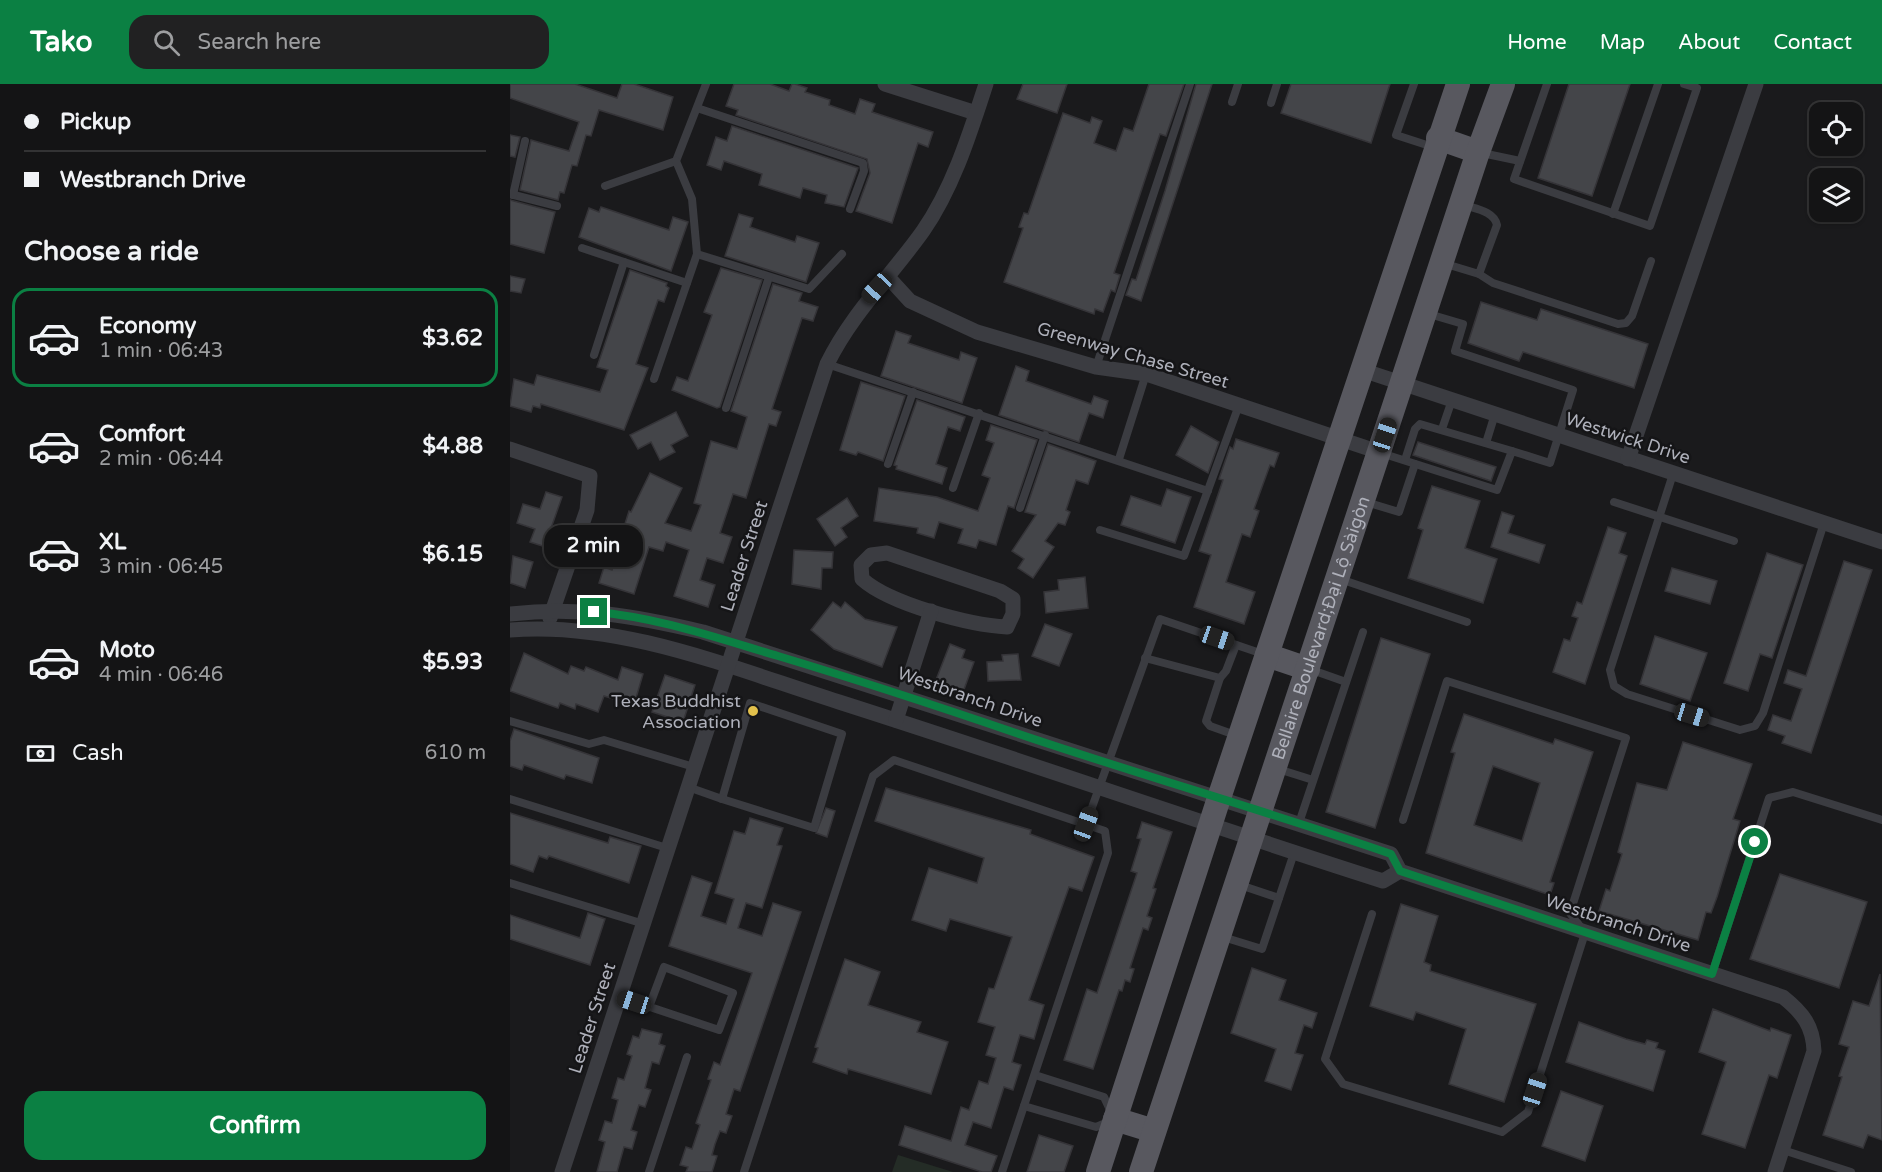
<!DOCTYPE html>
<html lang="en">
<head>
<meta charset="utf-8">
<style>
  :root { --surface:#141415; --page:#212122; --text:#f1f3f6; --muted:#9d9ea0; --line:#333334; --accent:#0b8043 }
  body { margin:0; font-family:"Varela Round",sans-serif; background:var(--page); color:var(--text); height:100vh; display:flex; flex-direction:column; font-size:22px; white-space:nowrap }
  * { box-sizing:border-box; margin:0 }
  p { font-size:20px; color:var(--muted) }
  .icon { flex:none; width:33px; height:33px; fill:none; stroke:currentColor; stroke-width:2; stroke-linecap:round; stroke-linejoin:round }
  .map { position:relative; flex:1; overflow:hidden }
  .panel { display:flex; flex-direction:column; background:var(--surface); width:510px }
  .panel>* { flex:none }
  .hud { display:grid; align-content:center; height:132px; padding:0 24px; background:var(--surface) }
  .fabs { position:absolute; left:1299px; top:18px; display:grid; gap:12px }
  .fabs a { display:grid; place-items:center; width:54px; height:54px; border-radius:12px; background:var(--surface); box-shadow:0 2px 4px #0004,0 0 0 2px var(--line); font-size:30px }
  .end { position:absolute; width:27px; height:27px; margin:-14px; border:8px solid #0b8043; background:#fff; box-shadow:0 0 0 3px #fff }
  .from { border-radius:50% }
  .bubble { position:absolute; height:42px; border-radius:18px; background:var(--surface); box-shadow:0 2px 4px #0004,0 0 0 2px var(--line); font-size:20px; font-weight:700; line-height:42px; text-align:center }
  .car { position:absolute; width:18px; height:36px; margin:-18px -9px; border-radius:8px; box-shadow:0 0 4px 2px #0007; background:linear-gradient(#222 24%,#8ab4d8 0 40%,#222 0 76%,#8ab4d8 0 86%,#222 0) }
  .hud b { display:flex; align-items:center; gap:21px; height:57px; font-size:22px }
  .hud b+b { border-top:2px solid var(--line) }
  .hud i { width:15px; height:15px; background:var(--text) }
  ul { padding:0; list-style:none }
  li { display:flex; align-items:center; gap:18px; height:99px; margin:0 12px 9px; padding:0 12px; border:3px solid transparent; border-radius:18px }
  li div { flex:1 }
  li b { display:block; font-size:22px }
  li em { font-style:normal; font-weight:700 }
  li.selected { border-color:var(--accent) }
  li>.icon { width:54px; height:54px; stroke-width:1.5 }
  h2 { padding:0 24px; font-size:27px; line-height:72px }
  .pay { display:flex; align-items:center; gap:15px; height:66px; padding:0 24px; font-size:22px }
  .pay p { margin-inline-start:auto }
  .cta { display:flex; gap:12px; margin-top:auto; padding:12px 24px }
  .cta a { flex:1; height:69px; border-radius:18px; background:var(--accent); color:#fff; font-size:24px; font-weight:700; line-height:69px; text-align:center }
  header { display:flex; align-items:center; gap:36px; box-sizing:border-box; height:84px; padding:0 30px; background:var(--accent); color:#fff }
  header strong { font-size:28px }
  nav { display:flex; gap:33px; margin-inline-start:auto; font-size:21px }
  .search { width:420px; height:54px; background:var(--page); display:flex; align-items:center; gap:15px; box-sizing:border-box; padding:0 21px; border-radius:18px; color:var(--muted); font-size:22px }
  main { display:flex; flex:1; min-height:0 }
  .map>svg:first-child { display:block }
  .green { fill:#242c26 }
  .building { fill:#444549; stroke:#353438; stroke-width:1.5; fill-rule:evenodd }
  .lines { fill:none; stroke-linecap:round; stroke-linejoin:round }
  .service { stroke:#3b3c41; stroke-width:8 }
  .minor { stroke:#3b3c41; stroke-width:15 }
  .primary { stroke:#58585f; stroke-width:24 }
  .route { stroke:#0b8043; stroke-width:8 }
  .poi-dot { fill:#e2c04c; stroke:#151517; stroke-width:2 }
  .labels { text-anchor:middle; stroke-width:5; stroke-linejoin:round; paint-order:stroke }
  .street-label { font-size:18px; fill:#aeb0ba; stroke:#151517 }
  .poi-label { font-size:18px; fill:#aeb0ba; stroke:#151517; text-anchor:end }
</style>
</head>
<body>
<header>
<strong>Tako</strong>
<div class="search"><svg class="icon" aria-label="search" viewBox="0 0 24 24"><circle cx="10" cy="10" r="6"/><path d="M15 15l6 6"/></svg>Search here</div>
<nav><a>Home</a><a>Map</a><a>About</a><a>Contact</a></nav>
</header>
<main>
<section class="panel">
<div class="hud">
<b><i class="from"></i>Pickup</b>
<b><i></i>Westbranch Drive</b>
</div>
<h2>Choose a ride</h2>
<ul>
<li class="selected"><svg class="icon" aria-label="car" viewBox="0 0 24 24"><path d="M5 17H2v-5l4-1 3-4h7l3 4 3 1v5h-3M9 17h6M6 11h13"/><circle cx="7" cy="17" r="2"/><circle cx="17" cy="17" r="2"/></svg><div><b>Economy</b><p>1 min · 06:43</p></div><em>$3.62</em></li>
<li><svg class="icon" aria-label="car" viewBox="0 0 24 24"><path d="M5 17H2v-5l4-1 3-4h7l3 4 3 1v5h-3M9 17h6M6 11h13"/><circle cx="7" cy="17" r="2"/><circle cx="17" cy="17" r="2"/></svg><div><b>Comfort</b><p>2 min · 06:44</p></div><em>$4.88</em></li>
<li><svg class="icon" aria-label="car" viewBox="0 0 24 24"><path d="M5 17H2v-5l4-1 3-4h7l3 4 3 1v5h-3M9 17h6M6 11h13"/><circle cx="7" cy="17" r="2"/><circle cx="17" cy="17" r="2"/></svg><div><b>XL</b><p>3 min · 06:45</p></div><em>$6.15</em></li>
<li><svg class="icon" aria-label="car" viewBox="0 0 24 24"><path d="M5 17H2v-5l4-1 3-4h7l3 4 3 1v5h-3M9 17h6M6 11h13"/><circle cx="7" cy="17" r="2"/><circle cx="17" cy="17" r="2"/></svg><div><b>Moto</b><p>4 min · 06:46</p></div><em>$5.93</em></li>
</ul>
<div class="pay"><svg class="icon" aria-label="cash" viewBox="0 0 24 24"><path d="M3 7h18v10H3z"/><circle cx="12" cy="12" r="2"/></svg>Cash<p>610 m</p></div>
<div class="cta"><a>Confirm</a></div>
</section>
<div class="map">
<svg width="1372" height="1088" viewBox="0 0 1372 1088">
  <rect width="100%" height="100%" fill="#1a1a1c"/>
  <polygon class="green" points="388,1071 443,1088 382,1088"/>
  <g class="building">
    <polygon points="0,0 65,0 107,14 112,0 124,0 163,13 153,46 89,26 81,52 76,51 67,82 62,81 54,109 50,108 48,116 10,106 21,56 59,67 69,38 0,14"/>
    <polygon points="224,0 260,0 279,7 282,0 285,0 297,4 295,8 320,16 319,21 345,30 350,15 365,20 362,28 423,48 418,63 408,59 382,139 346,127 360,89 357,75 226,31 228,26 216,22"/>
    <polygon points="513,0 557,0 547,29 507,15"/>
    <polygon points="639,0 674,0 656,52 650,50 604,189 610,191 605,208 601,206 593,228 585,225 584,230 494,198 513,144 509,143 514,129 518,130 553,29 580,39 582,33 592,37 584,59 606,67 614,44 623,47"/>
    <polygon points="686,0 702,0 631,217 616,211 622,195 626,196 655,107"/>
    <polygon points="781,0 880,0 861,59 771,29"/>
    <polygon points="1059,0 1120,0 1082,112 1028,94"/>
    <polygon points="222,42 348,84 334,123 315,119 317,111 293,104 290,114 249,101 252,90 214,77 211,86 197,81 206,53 217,57"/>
    <polygon points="0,51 10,53 5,73 0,72"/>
    <polygon points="0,116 45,128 34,169 0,160"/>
    <polygon points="91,123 159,146 163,133 178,138 161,187 69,153 79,124 89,128"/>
    <polygon points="229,130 243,134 240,143 285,158 287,152 309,159 296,198 215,172"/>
    <polygon points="211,184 252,196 210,323 207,324 162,306 167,293 178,297 202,231 194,228"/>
    <polygon points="120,186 157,199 156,202 159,204 154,218 148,216 126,280 138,284 114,346 31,320 30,324 23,322 21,328 0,322 4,295 24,301 27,291 90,308 98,286 87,283"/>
    <polygon points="0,192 15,195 11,209 0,207"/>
    <polygon points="263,200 292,209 289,217 308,223 303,237 292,234 262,325 271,328 266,342 259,340 236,414 223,410 210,449 222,453 213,479 197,474 190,496 205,501 198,523 164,512 179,466 156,458 153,467 139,463 124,510 89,499 94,483 102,486 108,467 113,468 121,445 114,443 119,427 121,428 140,389 172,404 155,439 181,447 191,421 184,419 201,357 227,365 237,333 221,327"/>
    <polygon points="971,218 1027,236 1031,225 1138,260 1124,304 1013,268 1009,277 958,259"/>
    <polygon points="386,247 401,252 398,259 449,276 451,268 467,274 452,319 371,292"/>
    <polygon points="506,282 519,287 516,297 581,320 584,312 598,317 593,334 579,329 569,358 489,331"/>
    <polygon points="351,298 395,312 373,377 348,368 346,371 330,366"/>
    <polygon points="407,316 455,333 450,347 438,343 426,380 437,384 432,400 386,385 387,382 384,381"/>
    <polygon points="166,328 178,352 161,361 165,368 150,376 141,358 128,365 120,351"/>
    <polygon points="481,341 527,356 504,424 498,422 486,461 469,456 466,464 448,459 453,445 429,438 424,454 407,449 408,444 364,437 369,404 427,413 468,427 480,394 472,391 484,359 476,356"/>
    <polygon points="681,342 709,358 698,389 666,371"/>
    <polygon points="726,355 769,369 764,383 760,381 744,425 749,427 740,453 732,450 716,498 745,508 734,540 684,523 701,471 689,467 713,396 709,395 720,363 723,365"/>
    <polygon points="908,358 986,383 981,397 903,371"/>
    <polygon points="538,360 586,377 578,400 566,396 556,426 560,428 555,441 548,439 535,457 544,463 523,494 508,484 514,475 502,467 526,431 515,428"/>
    <polygon points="922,402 970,417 955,464 987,475 973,519 898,494 913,446 908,444"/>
    <polygon points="657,405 681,413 665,459 611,441 621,412 651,422"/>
    <polygon points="36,408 52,413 40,447 47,449 42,465 20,458 25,445 7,439 13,420 30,425"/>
    <polygon points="337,414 348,432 331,444 337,453 325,462 307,435"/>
    <polygon points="992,428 1004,432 998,449 1035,461 1029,479 981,463"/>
    <polygon points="1098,443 1116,449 1109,469 1117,472 1075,600 1043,588 1054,555 1060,557 1068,534 1062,532 1067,518 1072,520"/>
    <polygon points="284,466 323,468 322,484 312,484 311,505 282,500"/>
    <polygon points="1257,469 1293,481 1262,574 1250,570 1238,607 1214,599"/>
    <polygon points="3,472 23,478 15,504 0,499"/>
    <polygon points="1334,477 1362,486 1301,669 1272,659 1275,652 1258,646 1263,631 1281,637 1292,605 1274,599 1278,586 1296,592"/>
    <polygon points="1162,484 1207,497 1200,520 1155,507"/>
    <polygon points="575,493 578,524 536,529 534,508 549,506 548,496"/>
    <polygon points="323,518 331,524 335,518 355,535 387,543 372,583 324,565 301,546"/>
    <polygon points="535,540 562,550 549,582 522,572"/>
    <polygon points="1145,552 1197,569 1180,617 1130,600"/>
    <polygon points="871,554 920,570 865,744 816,728"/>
    <polygon points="440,560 455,566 452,574 464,578 452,611 424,601"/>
    <polygon points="14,569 58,590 61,582 74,587 76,583 108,596 112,583 133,590 124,621 94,612 88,628 66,620 65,625 50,619 48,624 0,607"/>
    <polygon points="508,570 511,596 478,597 477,578 493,577 492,571"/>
    <polygon points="155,591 185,601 173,638 142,628"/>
    <path d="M954 630 1043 660 1045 655 1083 668 1040 798 1044 799 1040 811 916 769 945 669 941 668ZM983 682 1030 699 1012 757 964 741Z"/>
    <polygon points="4,645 89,674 82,699 56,691 54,695 14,681 12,686 0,682 0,657"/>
    <polygon points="1173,658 1242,680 1223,735 1230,737 1207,813 1201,829 1196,828 1188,856 1089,827 1096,805 1100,807 1112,770 1108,768 1127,699 1157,706"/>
    <polygon points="376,704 521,746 520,750 584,773 572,807 559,803 519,916 534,921 524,955 510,951 502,978 511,981 503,1006 494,1003 481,1044 463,1038 455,1061 487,1072 481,1088 472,1088 389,1061 395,1042 441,1057 451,1023 459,1026 469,997 478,1000 486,974 476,971 485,943 468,938 479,904 484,905 502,853 440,835 436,847 402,836 419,784 467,799 474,774 365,737"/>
    <polygon points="316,724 325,727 317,753 306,749"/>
    <polygon points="0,729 98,759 100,753 131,762 119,799 39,772 37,775 29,772 23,788 0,780"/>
    <polygon points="240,734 273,744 267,761 272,762 252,824 236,819 228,844 252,852 263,819 291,828 230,1007 224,1005 216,1030 222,1032 216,1049 210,1047 205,1060 202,1071 207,1072 202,1088 176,1088 178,1083 170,1081 176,1063 182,1065 190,1041 186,1039 201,996 198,995 204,978 210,981 242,889 159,862 182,792 202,799 191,832 216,840 224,815 205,809 224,747 235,750"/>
    <polygon points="632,738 662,748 643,804 646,805 637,832 642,834 638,846 633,844 620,884 624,885 620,898 615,896 612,907 609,906 583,985 554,976 577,905 587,909 627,789 621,787 631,755 627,754"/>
    <polygon points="1270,790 1357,818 1329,904 1240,875"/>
    <polygon points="891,820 928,832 914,878 921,881 920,887 1026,920 994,1018 939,1000 956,945 906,928 903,936 860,922"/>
    <polygon points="78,829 95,835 80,881 0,855 0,831 70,854"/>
    <polygon points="335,875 370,888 358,921 411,938 407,948 438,958 421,1010 338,985 337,990 303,978 308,964 305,963"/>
    <polygon points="742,884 776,896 769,916 807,929 802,944 794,941 785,969 793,971 781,1006 755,997 766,965 721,949"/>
    <polygon points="1370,890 1372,1056 1358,1051 1353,1064 1313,1051 1332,993 1329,992 1339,963 1329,960 1343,917 1359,922"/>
    <polygon points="1203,925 1260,947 1261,944 1281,951 1267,994 1259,991 1235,1064 1192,1050 1216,978 1189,968"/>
    <polygon points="1069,938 1116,955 1135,960 1137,956 1148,959 1146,964 1155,967 1143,1007 1056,978"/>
    <polygon points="132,945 152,950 149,960 155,962 149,980 142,978 135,1004 141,1006 135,1023 129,1021 121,1046 127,1048 122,1065 114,1063 107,1088 87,1088 95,1058 89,1056 95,1037 102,1039 108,1016 102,1014 108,994 114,996 122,972 117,970 123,952 129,954"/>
    <polygon points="1051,1007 1093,1022 1075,1077 1032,1062"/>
    <polygon points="529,1051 563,1062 554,1088 517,1088"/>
  </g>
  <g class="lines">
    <g class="service">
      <polyline points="904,0 886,51 923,63"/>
      <polyline points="1037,0 1004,95 1140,142 1187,4 1174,0"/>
      <polyline points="722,18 728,0"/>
      <polyline points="761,19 767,0"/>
      <polyline points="187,24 353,79 354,87 340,125"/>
      <polyline points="972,69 1010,77"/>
      <polyline points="95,102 166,77 196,0"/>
      <polyline points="0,110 47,122"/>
      <polyline points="3,111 15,57"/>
      <polyline points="1103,130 1148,0"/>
      <polyline points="72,164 177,199"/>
      <polyline points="187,170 299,205 332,170"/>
      <path d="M936 180 969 190 987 141C984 127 966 125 954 121"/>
      <polyline points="969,190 983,199 1108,240 1116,239 1122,232 1141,177"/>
      <polyline points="84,271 114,178"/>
      <polyline points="317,280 698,407"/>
      <polyline points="586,283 680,0"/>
      <polyline points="144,295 187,170 182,115 166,77"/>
      <polyline points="216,324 259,193"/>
      <polyline points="932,345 942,316"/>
      <polyline points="976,359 985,330"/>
      <polyline points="871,369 987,406 1002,367 1040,379 1063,306 945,267 953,240 919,230"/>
      <polyline points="609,375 636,290"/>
      <polyline points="895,376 905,345 910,340 1002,367"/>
      <polyline points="378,380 403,308"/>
      <polyline points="1163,390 1100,586 1104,602 1117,610 1230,646 1245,642 1253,629 1314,439"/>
      <polyline points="443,404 469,329"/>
      <polyline points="856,418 889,428 905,380"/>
      <polyline points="1104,418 1224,457"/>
      <polyline points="510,424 535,351"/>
      <polyline points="590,446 674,472 729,321"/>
      <polyline points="830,495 957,538"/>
      <polyline points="635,574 710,594 716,587 726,561"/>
      <polyline points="802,586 836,598"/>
      <polyline points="710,594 696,637 700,642 728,652"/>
      <polygon points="240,619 332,650 304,744 212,715"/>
      <polyline points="0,637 79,660 94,656 184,683"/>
      <polyline points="768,685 803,696"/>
      <polyline points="178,703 212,715"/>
      <polyline points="0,715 157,764"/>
      <polyline points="789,739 853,548"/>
      <polyline points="576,740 650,535 753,570"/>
      <polyline points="0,799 134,840"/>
      <polyline points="730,801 769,814"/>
      <polyline points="862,830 815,975 833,1000 992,1048 1018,1028 1075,849 1060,829 1116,654 937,597 893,736"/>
      <polyline points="713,853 752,865 784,769"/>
      <polyline points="1202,890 1259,714 1283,708 1372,736"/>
      <polyline points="110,913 209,946 223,909 154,883 139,923"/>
      <polyline points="525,991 594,1013 601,1028"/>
      <polyline points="514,1022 586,1043 598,1038"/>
      <polyline points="1273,1066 1341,1088"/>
      <polyline points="139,1088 177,973"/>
      <polyline points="234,1088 363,692 384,676 595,747 598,769 492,1088"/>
    </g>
    <g class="minor">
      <polyline points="375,0 466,29"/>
      <polyline points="378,193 400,217 467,248 586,283 636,290 869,368"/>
      <polyline points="852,286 1372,458"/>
      <polyline points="0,365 80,392 77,426 40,534"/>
      <polyline points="1118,375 1246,0"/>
      <path d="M377 469 490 507 503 515V530L497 543C459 541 380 520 352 495L351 481 361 471Z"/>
      <path d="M0 530C70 522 125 532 193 548L881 770 890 787 1273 913C1293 929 1303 942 1304 967L1265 1088"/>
      <path d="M0 546C112 537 224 585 329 618 511 676 691 739 873 797L890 787"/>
      <polyline points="386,636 421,527"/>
      <path d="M52 1088 317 280C342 229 381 192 413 147 443 104 460 49 476 0"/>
    </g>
    <g class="primary">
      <polyline points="928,54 968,68"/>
      <polyline points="757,571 798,585"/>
      <polyline points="605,1035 644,1047"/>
      <polyline points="588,1088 709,714 948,0"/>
      <path id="s1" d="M631 1088 968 68 993 0"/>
    </g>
  </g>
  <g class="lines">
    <path class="route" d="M84 528C148 533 207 554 268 572 348 596 427 622 506 649 630 691 757 727 881 770L890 787 1202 890 1245 758"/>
  </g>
  <circle class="poi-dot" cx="243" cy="627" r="6"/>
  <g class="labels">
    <g class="street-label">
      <text transform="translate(623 271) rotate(16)" y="6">Greenway Chase Street</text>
      <text transform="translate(1118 354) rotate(18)" y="6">Westwick Drive</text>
      <text transform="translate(234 472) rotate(-72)" y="6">Leader Street</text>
      <text dy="6" stroke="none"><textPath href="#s1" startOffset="573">Bellaire Boulevard;Đại Lộ Sàigòn</textPath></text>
      <text transform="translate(460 613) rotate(19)" y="6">Westbranch Drive</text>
      <text transform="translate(1108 839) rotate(18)" y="6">Westbranch Drive</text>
      <text transform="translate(82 934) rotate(-72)" y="6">Leader Street</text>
    </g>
    <g class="poi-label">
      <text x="231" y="623">Texas Buddhist<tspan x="231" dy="21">Association</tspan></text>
    </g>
  </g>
</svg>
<div class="fabs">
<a><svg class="icon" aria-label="locate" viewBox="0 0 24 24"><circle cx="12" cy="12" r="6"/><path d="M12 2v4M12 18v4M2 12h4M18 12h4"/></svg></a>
<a><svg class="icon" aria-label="layers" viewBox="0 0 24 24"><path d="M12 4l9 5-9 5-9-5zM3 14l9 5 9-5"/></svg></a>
</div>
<i class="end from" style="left:1245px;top:758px"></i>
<i class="end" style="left:84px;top:528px"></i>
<div class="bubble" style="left:34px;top:441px;width:99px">2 min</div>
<i class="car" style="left:367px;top:204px;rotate:223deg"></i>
<i class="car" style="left:875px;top:351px;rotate:18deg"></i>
<i class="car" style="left:707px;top:554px;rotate:109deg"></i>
<i class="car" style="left:1182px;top:631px;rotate:107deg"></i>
<i class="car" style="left:576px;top:740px;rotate:20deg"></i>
<i class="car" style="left:124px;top:918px;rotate:288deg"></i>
<i class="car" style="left:1025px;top:1006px;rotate:18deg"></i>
</div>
</main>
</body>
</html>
